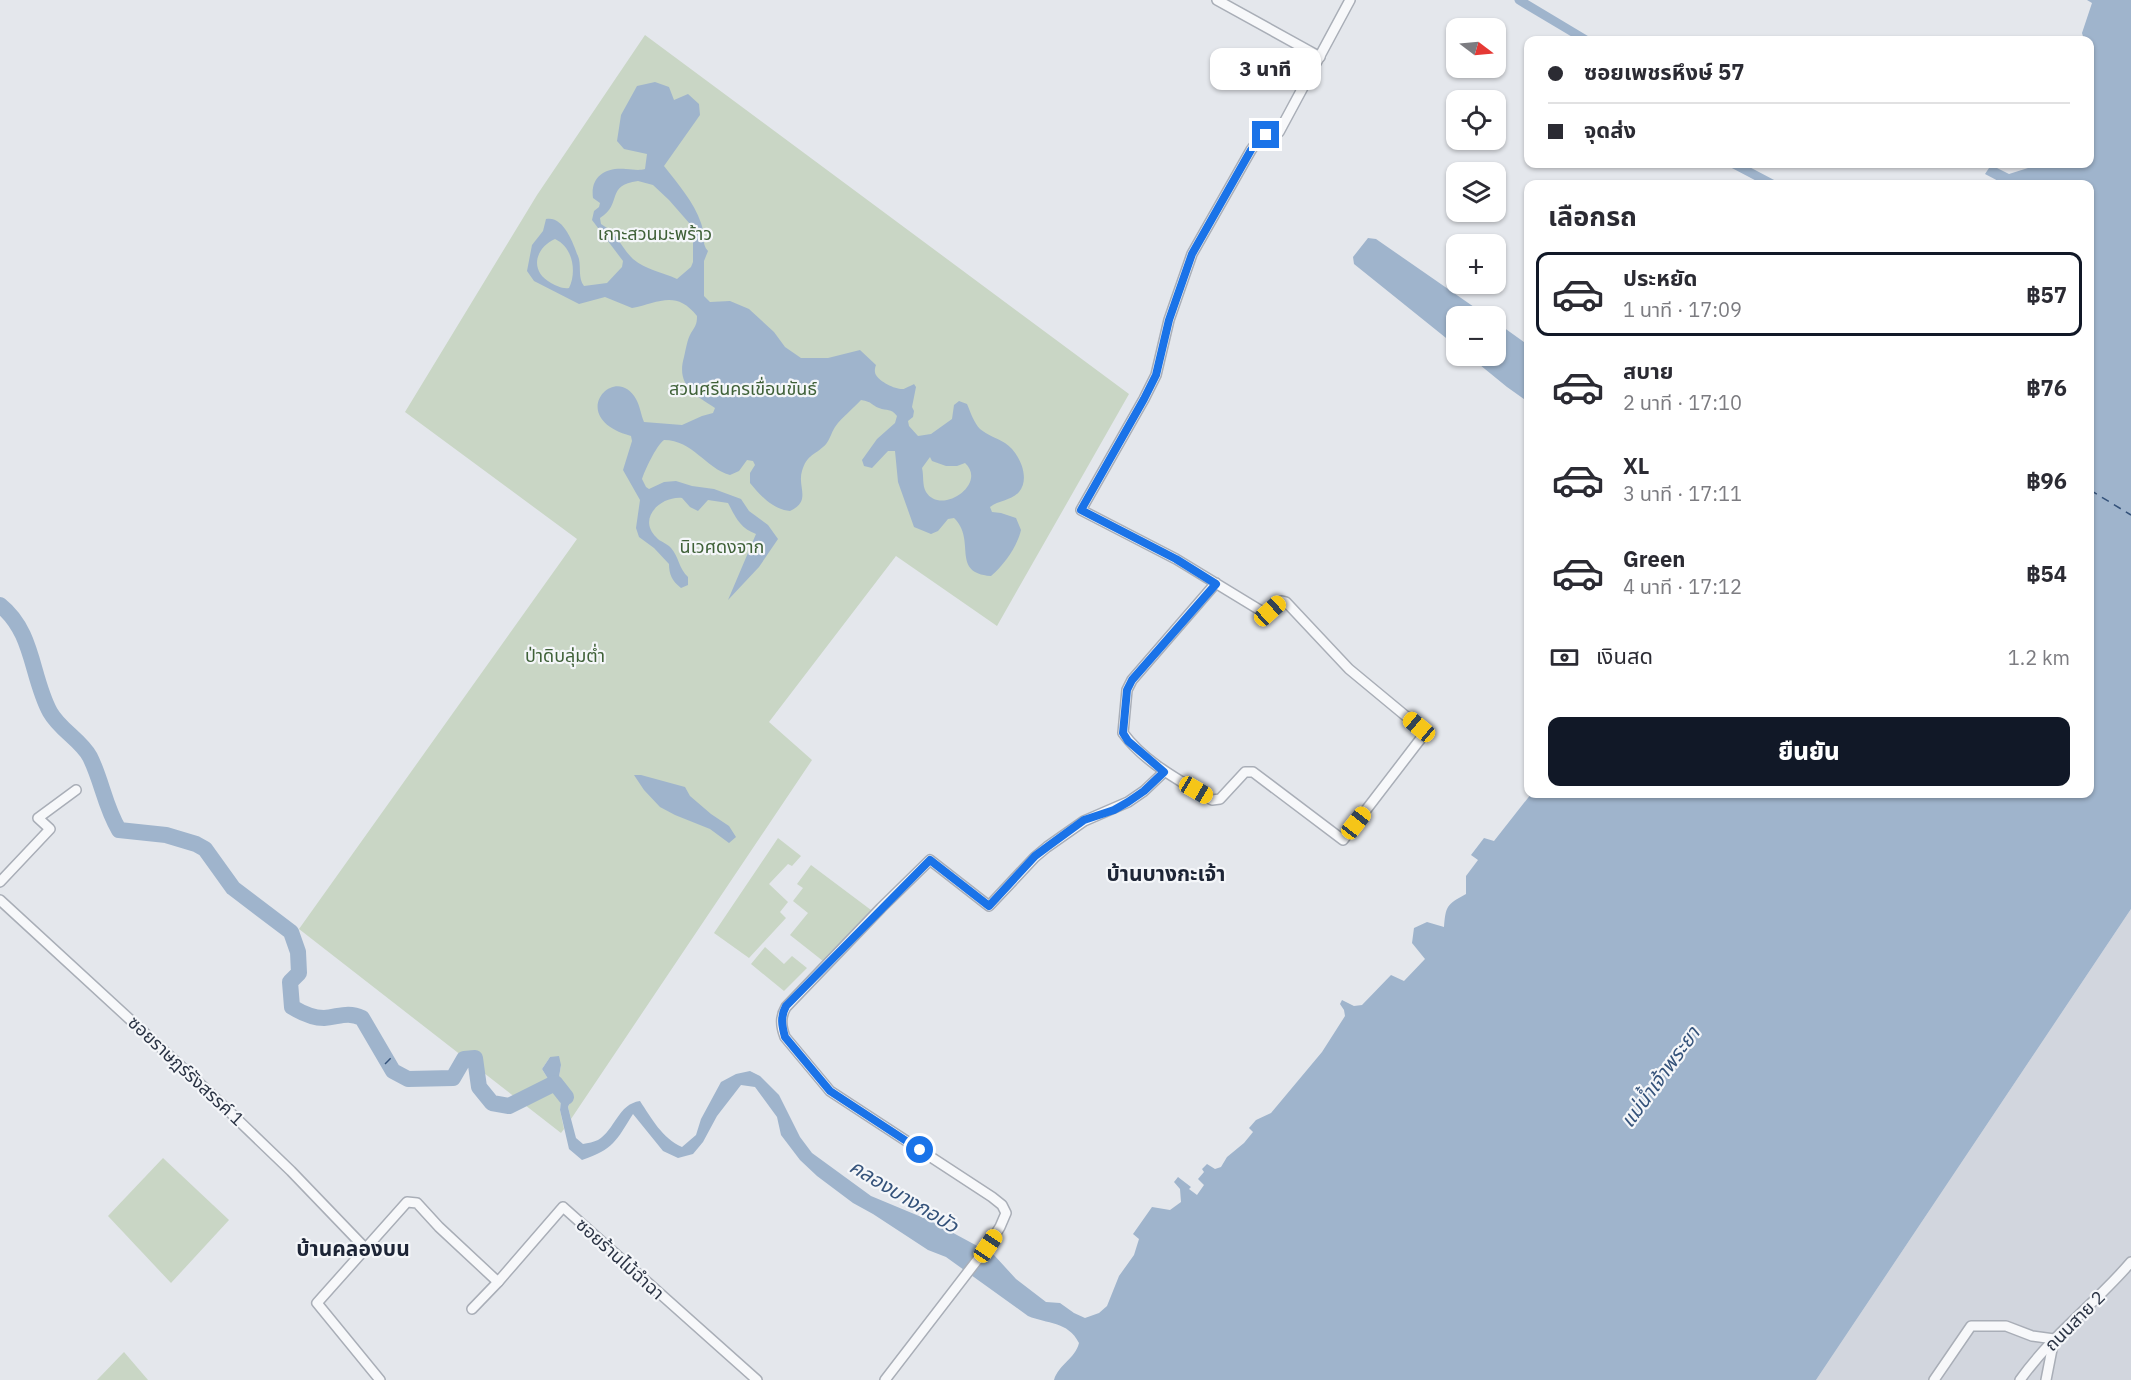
<!DOCTYPE html>
<html lang="th">
<head>
<meta charset="utf-8">
<style>
  :root { --surface:#fff; --page:#f2f2f3; --text:#2b2b33; --muted:#7c7c81; --line:#e1e1e2; --accent:#111827 }
  body { margin:0; font-family:"IBM Plex Sans","Noto Sans Thai",sans-serif; background:var(--page); color:var(--text); height:100vh; display:flex; flex-direction:column; font-size:22px; white-space:nowrap }
  * { box-sizing:border-box; margin:0 }
  p { font-size:20px; color:var(--muted) }
  .icon { flex:none; width:33px; height:33px; fill:none; stroke:currentColor; stroke-width:2; stroke-linecap:round; stroke-linejoin:round }
  .map { position:relative; flex:1; overflow:hidden }
  .side { position:absolute; left:1524px; top:180px; width:570px; height:618px; display:flex; flex-direction:column; background:var(--surface); border-radius:12px; box-shadow:0 2px 4px #0004 }
  .side>* { flex:none }
  .hud { position:absolute; left:1524px; top:36px; width:570px; height:132px; border-radius:12px; box-shadow:0 2px 4px #0004; display:grid; align-content:center; height:132px; padding:0 24px; background:var(--surface) }
  .needle { width:39px; rotate:106deg }
  .tools { position:absolute; left:1446px; top:18px; display:grid; gap:12px }
  .tools a { display:grid; place-items:center; width:60px; height:60px; border-radius:12px; background:var(--surface); box-shadow:0 2px 4px #0004; font-size:30px }
  .end { position:absolute; width:27px; height:27px; margin:-14px; border:8px solid #1a73e8; background:#fff; box-shadow:0 0 0 3px #fff }
  .from { border-radius:50% }
  .bubble { position:absolute; height:42px; border-radius:12px; background:var(--surface); box-shadow:0 2px 4px #0004; font-size:20px; font-weight:800; line-height:42px; text-align:center }
  .car { position:absolute; width:18px; height:36px; margin:-18px -9px; border-radius:8px; box-shadow:0 0 4px 2px #0007; background:linear-gradient(#f5c518 24%,#345 0 40%,#f5c518 0 76%,#345 0 86%,#f5c518 0) }
  .hud b { display:flex; align-items:center; gap:21px; height:57px; font-size:22px }
  .hud b+b { border-top:2px solid var(--line) }
  .hud i { width:15px; height:15px; background:var(--text) }
  ul { padding:0; list-style:none }
  li { display:flex; align-items:center; gap:18px; height:84px; margin:0 12px 9px; padding:0 12px; border:3px solid transparent; border-radius:12px }
  li div { flex:1 }
  li b { display:block; font-size:22px }
  li em { font-style:normal; font-weight:800 }
  li.selected { border-color:var(--accent) }
  li>.icon { width:54px; height:54px; stroke-width:1.5 }
  h2 { padding:0 24px; font-size:27px; line-height:72px }
  .pay { display:flex; align-items:center; gap:15px; height:66px; padding:0 24px; font-size:22px }
  .pay p { margin-inline-start:auto }
  .primary-button { display:flex; gap:12px; margin-top:auto; padding:12px 24px }
  .primary-button a { flex:1; height:69px; border-radius:12px; background:var(--accent); color:#fff; font-size:24px; font-weight:800; line-height:69px; text-align:center }
  .map>svg:first-child { display:block }
  .built { fill:#d2d6de }
  .green { fill:#c9d6c5 }
  .water { fill:#9fb4cc; fill-rule:evenodd }
  .lines { fill:none; stroke-linecap:round; stroke-linejoin:round }
  .canal { stroke:#9fb4cc; stroke-width:9 }
  .river { stroke:#9fb4cc; stroke-width:16 }
  .ferry { stroke:#34527a; stroke-width:1.5; stroke-dasharray:8 6; stroke-linecap:butt }
  .minor-casing { stroke:#a9aeb7; stroke-width:12 }
  .minor { stroke:#f7f8fa; stroke-width:9 }
  .route { stroke:#1a73e8; stroke-width:8 }
  .labels { text-anchor:middle; stroke-width:4.5; stroke-linejoin:round; paint-order:stroke }
  .park-label { font-size:18px; fill:#3f6138; stroke:#f4f6f9 }
  .street-label { font-size:18px; fill:#2b3445; stroke:#f4f6f9 }
  .water-label { font-size:20px; font-style:italic; fill:#34527a; stroke:#f4f6f9 }
  .quarter-label { font-size:21px; font-weight:bold; fill:#1d2536; stroke:#f4f6f9 }
</style>
</head>
<body>
<div class="map">
<svg width="2131" height="1380" viewBox="0 0 2131 1380">
  <rect width="100%" height="100%" fill="#e4e7ec"/>
  <polygon class="built" points="2131,909 2131,1380 1816,1380"/>
  <g class="green">
    <polygon points="645,35 1129,394 997,626 896,556 769,722 812,760 571,1119 568,1107 572,1098 558,1083 561,1065 550,1057 542,1069 561,1100 560,1110 564,1129 561,1133 299,929 577,539 405,412 537,195"/>
    <polygon points="778,838 801,856 792,866 788,864 769,884 788,902 780,912 786,918 749,958 714,933"/>
    <polygon points="811,865 871,910 823,961 790,935 808,913 793,901 803,888 797,884"/>
    <polygon points="765,947 784,964 792,956 807,968 784,991 751,964"/>
    <polygon points="163,1158 229,1220 171,1283 108,1216"/>
    <polygon points="124,1352 148,1380 97,1380"/>
  </g>
  <g class="water">
    <path d="M2087 0H2131V909L1816 1380H1054C1059 1364 1075 1359 1079 1343 1068 1321 1047 1324 1028 1316L946 1257 928 1250 873 1214 853 1203 817 1176 800 1160 781 1135 777 1117 755 1087 741 1085 717 1116 703 1142 693 1154 678 1158 663 1151 633 1114C616 1141 614 1149 582 1160L569 1149 560 1110 561 1100 542 1069 550 1057 559 1056 561 1065 558 1083 572 1098 568 1107 571 1119 576 1138 583 1144C588 1143 594 1142 598 1140 615 1130 618 1104 640 1101 652 1119 662 1138 682 1147L696 1135 701 1119 721 1082 736 1074 750 1071 760 1076 779 1095 800 1137 812 1153 871 1196 931 1221 994 1255 1016 1279 1046 1302 1060 1303 1074 1313 1085 1318 1099 1313 1107 1306 1119 1276 1134 1255 1139 1239 1133 1234 1152 1207 1170 1210 1181 1202 1180 1189 1174 1182 1178 1177 1191 1187 1189 1189 1197 1195 1204 1185 1198 1179 1204 1172 1202 1169 1207 1164 1215 1169 1221 1167 1227 1157 1244 1143 1253 1132 1249 1128 1256 1120 1271 1113 1322 1052 1345 1016 1344 1010 1340 1004 1342 1000 1354 1006 1362 1005 1391 975 1404 981 1425 959 1412 943 1414 928 1427 922 1444 927C1446 906 1446 905 1466 894V876L1478 860 1471 855 1484 838 1494 841 1531 794H2090V184H2004L1985 174 1991 165 2009 174 2028 168 2030 164H2090V40H2084L2082 33 2092 3Z"/>
    <path d="M655 82 669 87 674 100 688 94 699 104 700 115 664 166C678 184 694 202 701 223 705 233 701 244 708 251L704 261V296L710 302 730 301 749 309 774 332 785 347 801 358H828L860 350 876 365C875 368 874 371 876 375 880 382 896 390 904 389 905 388 913 385 914 384L916 387 912 407 914 411 913 417 908 421 909 426 918 436 931 434 952 419 954 405 959 401 967 404C970 411 974 423 980 429 987 435 997 438 1005 443 1019 452 1031 478 1019 492 1011 501 999 500 990 507L992 512 1001 513 1016 518 1021 530C1017 547 1004 565 991 576 950 573 977 540 954 518L948 519 938 531 931 534 914 527 898 482 895 451H888L872 468 864 466 862 460 877 439 895 423 897 416C891 408 887 411 879 408 871 405 873 402 861 400 853 409 842 417 835 427 831 433 829 443 823 447 813 456 807 455 802 471 797 487 812 501 790 511 772 509 761 496 750 483V473L755 465 753 461 747 460 739 471 730 475C705 468 693 440 664 440 656 446 645 470 642 479L646 487 649 489 664 482 676 481 692 486 714 489 741 499 749 511 768 525 778 539 759 567 728 600 756 534C740 528 736 518 728 503L708 500 698 511 690 507 682 498C661 496 637 518 656 537 660 542 667 543 671 548 679 557 679 569 688 577V585L681 588C672 581 669 574 669 564L654 548 639 537 636 528 640 500 623 470 632 441 631 436C564 418 615 361 636 399 640 406 641 415 644 422L682 425 702 416 713 413 715 408C694 394 676 385 684 357 686 349 687 340 691 333 695 326 697 325 697 316 676 289 658 303 632 308L605 297 579 304 534 281 527 271 532 245 543 231 546 219C564 215 574 245 579 259 581 268 578 278 584 286L607 283 622 267 623 261 592 220 594 211 599 207 600 203 593 198C590 176 606 167 626 169 633 169 637 171 645 169L647 154 624 149 617 141 621 115 637 86ZM638 181 653 185 669 200 690 224 693 239V262L691 267 677 279C662 272 646 270 633 259 620 246 619 235 601 224L600 218C623 204 605 185 638 181ZM555 239C573 247 577 272 569 288 562 289 557 286 551 283 529 271 535 248 555 239ZM930 457 932 461 946 466H957L965 463C988 484 941 516 926 492 922 485 924 476 922 468Z"/>
    <polygon points="1368,238 1376,239 1487,316 1456,316 1456,346 1354,264 1353,257"/>
    <polygon points="1496,322 1528,345 1528,402 1507,387 1469,356 1496,356"/>
    <polygon points="634,775 641,775 685,787 690,796 711,814 729,826 736,837 729,843 710,829 675,815 660,807 644,790"/>
  </g>
  <g class="lines">
    <g class="canal">
      <polyline points="1519,0 1586,40"/>
      <polyline points="1734,164 1772,184"/>
    </g>
    <path class="river" d="M0 605C34 632 31 677 50 712 60 730 81 740 90 757 102 781 105 807 119 830L166 835 196 844 205 849 233 888 291 932 298 952 299 973 290 982 292 1007C302 1013 312 1018 324 1018 339 1017 347 1011 362 1018L393 1071 408 1079 453 1078 464 1059 475 1058 479 1087 492 1103 509 1106 555 1083 566 1097"/>
    <g class="ferry">
      <polyline points="2090,490 2131,515"/>
      <polyline points="385,1064 392,1057"/>
    </g>
    <g class="minor-casing">
      <g id="minor">
        <polyline points="1217,0 1320,57"/>
        <path d="M1216 583 1132 680 1127 690 1123 733C1145 763 1181 781 1212 800L1220 799 1245 772H1253L1343 840 1422 737 1423 733 1419 727 1349 669 1286 602 1282 601 1270 611 1263 612 1176 559 1081 510 1144 399 1156 375 1169 320 1192 254 1251 150 1259 139 1279 132 1350 0"/>
        <polyline points="0,882 50,829 38,818 76,790"/>
        <polyline points="0,900 211,1094 291,1171 366,1249"/>
        <polyline points="472,1309 498,1282"/>
        <polyline points="380,1380 317,1303 407,1202 417,1203 439,1227 498,1282 563,1207 757,1380"/>
        <path d="M885 1380 988 1246 1000 1227 1006 1213 1002 1205 992 1197 830 1091 785 1037C781 1026 780 1017 786 1007L881 908 930 860 989 906 1035 857 1047 847 1084 821 1128 802 1144 791 1164 772"/>
        <polyline points="1934,1380 1971,1326 2006,1326 2032,1336 2054,1339 2046,1380"/>
        <path d="M2020 1380C2051 1336 2096 1303 2131 1262"/>
      </g>
    </g>
    <use href="#minor" class="minor"/>
  </g>
  <g class="lines">
    <path class="route" d="M920 1150 830 1091 785 1037C782 1026 780 1017 786 1006L930 860 989 906 1035 856 1047 847 1084 820 1114 810 1128 802 1144 791 1164 772 1128 741 1123 733 1127 690 1132 680 1216 584 1176 559 1081 510 1144 399 1156 375 1169 320 1192 254 1251 150 1259 139 1266 135"/>
  </g>
  <g class="labels">
    <g class="park-label">
      <text x="655" y="240">เกาะสวนมะพร้าว</text>
      <text x="743" y="395">สวนศรีนครเขื่อนขันธ์</text>
      <text x="722" y="553">นิเวศดงจาก</text>
      <text x="565" y="662">ป่าดิบลุ่มต่ำ</text>
    </g>
    <g class="street-label">
      <text transform="translate(186 1071) rotate(43)" y="6">ซอยราษฎร์รังสรรค์ 1</text>
      <text transform="translate(620 1259) rotate(42)" y="6">ซอยร้านไม้ฉำฉา</text>
      <text transform="translate(2075 1321) rotate(-45)" y="6">ถนนสาย 2</text>
    </g>
    <g class="water-label">
      <text transform="translate(1660 1077) rotate(-54)" y="7">แม่น้ำเจ้าพระยา</text>
      <text transform="translate(904 1196) rotate(31)" y="7">คลองบางกอบัว</text>
    </g>
    <g class="quarter-label">
      <text x="1166" y="881">บ้านบางกะเจ้า</text>
      <text x="353" y="1256">บ้านคลองบน</text>
    </g>
  </g>
</svg>
<div class="tools">
<a><svg class="needle" viewBox="-14 -14 28 28"><path d="M0-13l5 13h-10z" fill="#e53935"/><path d="M0 13l5-13h-10z" fill="#7c7c81"/></svg></a>
<a><svg class="icon" aria-label="locate" viewBox="0 0 24 24"><circle cx="12" cy="12" r="6"/><path d="M12 2v4M12 18v4M2 12h4M18 12h4"/></svg></a>
<a><svg class="icon" aria-label="layers" viewBox="0 0 24 24"><path d="M12 4l9 5-9 5-9-5zM3 14l9 5 9-5"/></svg></a>
<a>+</a>
<a>−</a>
</div>
<i class="end from" style="left:920px;top:1150px"></i>
<i class="end" style="left:1266px;top:135px"></i>
<div class="bubble" style="left:1210px;top:48px;width:111px">3 นาที</div>
<i class="car" style="left:1270px;top:611px;rotate:48deg"></i>
<i class="car" style="left:1419px;top:727px;rotate:310deg"></i>
<i class="car" style="left:1196px;top:790px;rotate:120deg"></i>
<i class="car" style="left:1356px;top:823px;rotate:38deg"></i>
<i class="car" style="left:988px;top:1246px;rotate:34deg"></i>
<div class="hud">
<b><i class="from"></i>ซอยเพชรหึงษ์ 57</b>
<b><i></i>จุดส่ง</b>
</div>
<section class="side">
<h2>เลือกรถ</h2>
<ul>
<li class="selected"><svg class="icon" aria-label="car" viewBox="0 0 24 24"><path d="M5 17H2v-5l4-1 3-4h7l3 4 3 1v5h-3M9 17h6M6 11h13"/><circle cx="7" cy="17" r="2"/><circle cx="17" cy="17" r="2"/></svg><div><b>ประหยัด</b><p>1 นาที · 17:09</p></div><em>฿57</em></li>
<li><svg class="icon" aria-label="car" viewBox="0 0 24 24"><path d="M5 17H2v-5l4-1 3-4h7l3 4 3 1v5h-3M9 17h6M6 11h13"/><circle cx="7" cy="17" r="2"/><circle cx="17" cy="17" r="2"/></svg><div><b>สบาย</b><p>2 นาที · 17:10</p></div><em>฿76</em></li>
<li><svg class="icon" aria-label="car" viewBox="0 0 24 24"><path d="M5 17H2v-5l4-1 3-4h7l3 4 3 1v5h-3M9 17h6M6 11h13"/><circle cx="7" cy="17" r="2"/><circle cx="17" cy="17" r="2"/></svg><div><b>XL</b><p>3 นาที · 17:11</p></div><em>฿96</em></li>
<li><svg class="icon" aria-label="car" viewBox="0 0 24 24"><path d="M5 17H2v-5l4-1 3-4h7l3 4 3 1v5h-3M9 17h6M6 11h13"/><circle cx="7" cy="17" r="2"/><circle cx="17" cy="17" r="2"/></svg><div><b>Green</b><p>4 นาที · 17:12</p></div><em>฿54</em></li>
</ul>
<div class="pay"><svg class="icon" aria-label="cash" viewBox="0 0 24 24"><path d="M3 7h18v10H3z"/><circle cx="12" cy="12" r="2"/></svg>เงินสด<p>1.2 km</p></div>
<div class="primary-button"><a>ยืนยัน</a></div>
</section>
</div>
</body>
</html>
